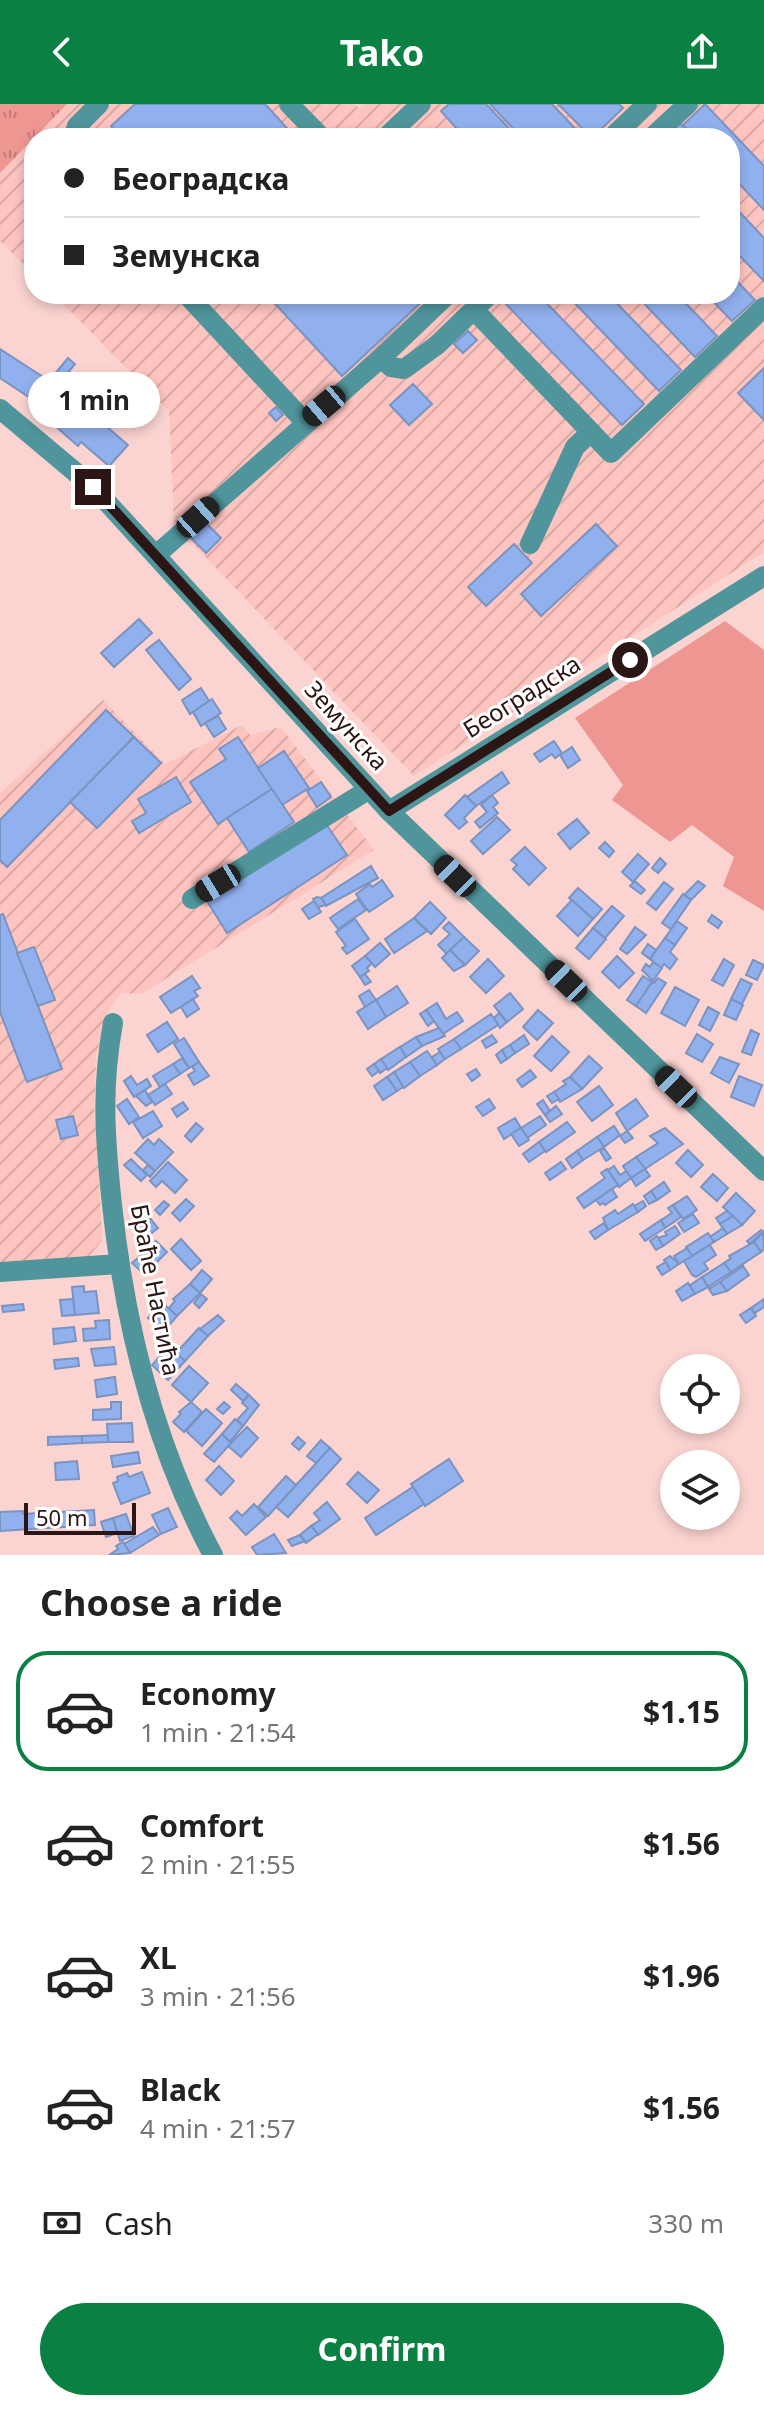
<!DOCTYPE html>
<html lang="en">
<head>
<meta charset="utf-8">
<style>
  :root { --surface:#fff; --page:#f6f6f6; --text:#222; --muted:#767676; --line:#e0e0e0; --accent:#0b8043 }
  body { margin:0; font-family:"Noto Sans",sans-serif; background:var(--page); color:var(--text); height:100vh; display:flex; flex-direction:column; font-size:30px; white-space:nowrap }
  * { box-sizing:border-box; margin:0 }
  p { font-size:26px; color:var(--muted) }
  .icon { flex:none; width:44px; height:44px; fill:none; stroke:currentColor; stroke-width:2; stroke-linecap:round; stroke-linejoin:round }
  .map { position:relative; height:1451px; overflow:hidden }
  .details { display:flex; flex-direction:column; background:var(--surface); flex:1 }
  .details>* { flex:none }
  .hud { position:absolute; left:24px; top:24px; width:716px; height:176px; border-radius:32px; box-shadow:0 4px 12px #0003; display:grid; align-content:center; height:176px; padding:0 40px; background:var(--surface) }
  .controls { position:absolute; left:660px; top:1250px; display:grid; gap:16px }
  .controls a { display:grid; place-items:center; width:80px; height:80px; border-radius:50%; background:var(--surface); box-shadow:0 4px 12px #0003; font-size:40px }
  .scale { position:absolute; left:24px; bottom:20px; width:112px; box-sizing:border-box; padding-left:8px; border:4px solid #2c1615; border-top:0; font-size:22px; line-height:28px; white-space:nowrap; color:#2c1615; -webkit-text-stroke:6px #fff; paint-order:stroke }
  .end { position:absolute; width:36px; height:36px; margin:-18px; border:10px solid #2c1615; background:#fff; box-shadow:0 0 0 4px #fff }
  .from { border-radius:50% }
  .bubble { position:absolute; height:56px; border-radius:28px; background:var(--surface); box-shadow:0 4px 12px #0003; font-size:26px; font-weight:700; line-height:56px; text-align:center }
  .car { position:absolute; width:24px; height:48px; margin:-24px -12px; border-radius:10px; box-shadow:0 0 6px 2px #0007; background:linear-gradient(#222 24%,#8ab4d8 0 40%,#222 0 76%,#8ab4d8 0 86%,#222 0) }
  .hud b { display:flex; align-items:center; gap:28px; height:76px; font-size:30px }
  .hud b+b { border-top:2px solid var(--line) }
  .hud i { width:20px; height:20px; background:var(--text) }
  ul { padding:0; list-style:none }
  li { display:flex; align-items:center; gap:24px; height:120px; margin:0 16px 12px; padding:0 24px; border:4px solid transparent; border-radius:32px }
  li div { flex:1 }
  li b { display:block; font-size:30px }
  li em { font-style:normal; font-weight:700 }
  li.selected { border-color:var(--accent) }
  li>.icon { width:72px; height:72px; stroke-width:1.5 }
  h2 { padding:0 40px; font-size:36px; line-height:96px }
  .pay { display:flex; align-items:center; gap:20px; height:88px; padding:0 40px; font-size:30px }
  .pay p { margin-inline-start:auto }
  .primary-button { display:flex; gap:16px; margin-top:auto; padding:16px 40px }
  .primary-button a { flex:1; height:92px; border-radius:48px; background:var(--accent); color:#fff; font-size:32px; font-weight:700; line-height:92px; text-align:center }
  header { display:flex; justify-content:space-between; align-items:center; height:104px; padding:0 40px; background:var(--accent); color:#fff; font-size:36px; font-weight:700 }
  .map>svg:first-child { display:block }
  .industrial { fill:url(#industrial-furrows) }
  .grass { fill:url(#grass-tufts) }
  .garden { fill:#ee9692 }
  .building { fill:#91b1ee; stroke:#7a93c0; stroke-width:2 }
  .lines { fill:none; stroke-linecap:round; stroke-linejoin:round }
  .minor { stroke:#4f959b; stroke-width:20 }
  .route { stroke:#2c1615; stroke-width:10 }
  .labels { text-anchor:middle; stroke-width:6; stroke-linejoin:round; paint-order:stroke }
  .street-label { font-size:24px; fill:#2c1615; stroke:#fff }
</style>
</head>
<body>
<header><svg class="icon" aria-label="back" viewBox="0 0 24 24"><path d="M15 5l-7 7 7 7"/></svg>Tako<svg class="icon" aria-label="share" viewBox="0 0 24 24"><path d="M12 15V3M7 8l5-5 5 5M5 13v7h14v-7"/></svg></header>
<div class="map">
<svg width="764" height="1451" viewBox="0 0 764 1451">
  <defs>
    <pattern id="industrial-furrows" width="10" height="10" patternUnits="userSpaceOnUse" patternTransform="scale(2)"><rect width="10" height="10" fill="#fec4c0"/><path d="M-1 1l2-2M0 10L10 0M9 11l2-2" fill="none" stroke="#daa8a4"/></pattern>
    <pattern id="grass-tufts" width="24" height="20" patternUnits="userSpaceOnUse" patternTransform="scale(2)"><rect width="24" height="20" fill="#ee9692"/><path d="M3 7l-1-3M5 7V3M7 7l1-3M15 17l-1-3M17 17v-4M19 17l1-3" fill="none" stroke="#c17976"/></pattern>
  </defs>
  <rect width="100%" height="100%" fill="#fbd4d1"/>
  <g class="industrial">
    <polygon points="67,0 354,0 359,4 363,0 764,0 764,448 414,672 174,420 169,307 53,190 730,190 730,34 34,34 34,171 0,137 0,69"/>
    <polygon points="103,596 165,660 242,621 250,631 281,623 374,746 141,890 121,889 108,908 96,951 94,1013 97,1029 102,1137 85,1157 0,1161 0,689"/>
  </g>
  <polygon class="grass" points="0,0 67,0 0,69"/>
  <polygon class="garden" points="725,517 764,546 764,807 723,782 734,753 692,721 670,738 612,696 623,681 575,614"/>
  <g class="building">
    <polygon points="135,0 265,0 296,34 122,34 111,22"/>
    <polygon points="449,0 486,0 518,34 465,34 441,7"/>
    <polygon points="490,0 552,0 584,34 522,34"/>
    <polygon points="558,0 619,0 623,4 592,34"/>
    <polygon points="705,0 764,62 764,106 730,70 730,34 695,34 683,21"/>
    <polygon points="680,19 695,34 669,34 667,31"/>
    <polygon points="730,98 764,134 764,177 730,142"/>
    <polygon points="730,170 755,196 732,217 706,190 730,190"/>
    <polygon points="266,190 430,190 342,272"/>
    <polygon points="512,190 538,190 644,300 622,321 504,198"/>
    <polygon points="566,190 608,190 681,266 659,287"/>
    <polygon points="635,190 677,190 717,232 695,253"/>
    <polygon points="468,227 477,236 463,249 454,240"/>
    <polygon points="0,245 54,280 41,301 0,274"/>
    <polygon points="68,254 75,260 61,277 54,271"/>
    <polygon points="764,264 764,316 738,289"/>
    <polygon points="413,280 432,300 409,321 390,301"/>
    <polygon points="75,295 128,341 109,362 81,338 78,342 53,320"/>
    <polygon points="276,303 283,311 276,317 269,309"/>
    <polygon points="206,419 221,434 206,449 191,434"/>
    <polygon points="596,420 617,442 541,512 521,490"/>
    <polygon points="514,440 532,459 486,502 468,483"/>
    <polygon points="139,515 152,529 114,563 101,549"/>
    <polygon points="159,536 191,575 179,586 146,546"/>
    <polygon points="201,584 209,597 190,610 182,596"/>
    <polygon points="212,595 221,609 201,622 193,608"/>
    <polygon points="106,606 134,633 7,763 0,756 0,716"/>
    <polygon points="218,612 226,625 214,633 205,619"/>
    <polygon points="134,633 161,659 97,724 70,698"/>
    <polygon points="238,633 272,685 218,720 190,678 226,655 219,645"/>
    <polygon points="554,637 562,649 555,654 552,650 540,658 534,650"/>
    <polygon points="572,643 580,656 568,664 560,651"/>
    <polygon points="284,647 309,684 282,701 258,664"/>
    <polygon points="502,668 509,679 476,702 467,693"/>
    <polygon points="176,673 191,698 139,729 132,717 146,709 138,695"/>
    <polygon points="321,678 331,693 317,703 307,687"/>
    <polygon points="272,685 294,718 249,748 227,714"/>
    <polygon points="465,691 476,702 464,714 467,718 459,725 445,711"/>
    <polygon points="492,691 498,699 493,703 498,709 480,724 475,718 487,708 481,701"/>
    <polygon points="497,713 510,726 483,750 471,737"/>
    <polygon points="577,715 589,729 570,745 558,730"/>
    <polygon points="326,720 347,751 227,829 207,797"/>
    <polygon points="605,738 614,747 609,753 599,744"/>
    <polygon points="525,743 546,764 529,781 513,765 517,761 511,756"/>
    <polygon points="638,750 649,760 633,778 622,768"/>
    <polygon points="660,754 666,760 658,769 652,764"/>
    <polygon points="371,762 378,774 326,802 321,794"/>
    <polygon points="382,776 393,792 369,808 356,790 370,780 372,783"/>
    <polygon points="635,777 645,786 641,790 630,782"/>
    <polygon points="698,777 705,782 691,796 684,791"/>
    <polygon points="664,778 673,785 656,806 647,799"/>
    <polygon points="578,784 602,805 593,815 569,794"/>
    <polygon points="683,790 691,796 671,825 662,819"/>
    <polygon points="317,793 321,794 326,801 318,803 313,795"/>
    <polygon points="358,795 366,806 338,825 330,814"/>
    <polygon points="572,796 593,815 578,832 557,812"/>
    <polygon points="314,797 321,808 309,815 302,805"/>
    <polygon points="430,798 446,814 431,830 414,814"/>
    <polygon points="612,802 624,812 605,834 593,824"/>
    <polygon points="3,810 62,965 27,978 0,908 0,811"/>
    <polygon points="712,811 722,818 718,824 708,817"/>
    <polygon points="414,814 427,827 394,849 385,835"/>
    <polygon points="355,815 369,835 347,850 342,844 346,842 336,828"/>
    <polygon points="677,817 687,824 675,841 665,834"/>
    <polygon points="449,818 464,833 447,850 438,841 450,830 443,824"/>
    <polygon points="635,823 646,831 627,850 620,845"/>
    <polygon points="593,824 606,835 589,855 576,844"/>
    <polygon points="464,833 479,847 465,861 450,846"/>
    <polygon points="665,834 675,841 670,848 677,855 670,865 664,860 661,864 650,855"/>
    <polygon points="380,839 390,850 375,863 365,852"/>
    <polygon points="648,840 656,846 650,855 642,849"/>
    <polygon points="34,843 55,896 38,902 17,849"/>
    <polygon points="450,846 465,861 454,867 442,854"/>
    <polygon points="365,852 372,859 367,864 369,867 360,873 352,862"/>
    <polygon points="617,852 634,869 619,884 602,868"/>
    <polygon points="488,855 504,872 486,889 470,873"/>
    <polygon points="724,855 734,861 723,882 712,876"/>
    <polygon points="753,856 764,861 757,876 746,871"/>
    <polygon points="653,858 662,864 653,877 642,866 646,860 650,863"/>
    <polygon points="365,870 371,878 365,881 360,873"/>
    <polygon points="192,872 200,884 194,887 198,892 171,909 160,893"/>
    <polygon points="643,872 652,878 636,902 627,896"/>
    <polygon points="658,874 666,879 646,909 636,902 652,878 654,879"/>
    <polygon points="741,875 752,880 742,900 731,895"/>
    <polygon points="397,882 408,899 386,913 376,896"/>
    <polygon points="675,883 699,896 685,922 661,909"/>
    <polygon points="369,886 376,896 365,903 359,892"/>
    <polygon points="510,889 523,905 507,918 494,902"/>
    <polygon points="193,895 199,905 187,913 181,903"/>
    <polygon points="731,895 743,901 736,916 724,911"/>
    <polygon points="376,896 386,913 368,925 357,908"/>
    <polygon points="437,899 446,915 457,908 463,917 443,930 426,906"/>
    <polygon points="708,903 719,909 710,927 699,921"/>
    <polygon points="426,906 434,917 428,922 420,910"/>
    <polygon points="538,906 553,919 537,936 523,923"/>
    <polygon points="499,909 507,918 500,924 494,914"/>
    <polygon points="491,910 498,921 461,945 454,935"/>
    <polygon points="167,918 178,935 158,948 147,931"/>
    <polygon points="439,924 445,932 422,942 416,933"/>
    <polygon points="751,926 759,930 751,951 742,948"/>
    <polygon points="697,930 713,940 702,958 686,949"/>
    <polygon points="492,931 497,938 486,944 482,937"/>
    <polygon points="524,931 529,940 515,949 510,941"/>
    <polygon points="552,932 569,948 551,967 534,952"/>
    <polygon points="416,933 422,942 406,953 400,943"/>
    <polygon points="184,934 199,958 189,964 174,940"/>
    <polygon points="454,935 461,945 445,955 438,945"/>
    <polygon points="510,941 515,949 507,955 502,946"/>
    <polygon points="400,943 406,953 388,966 381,955"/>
    <polygon points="502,946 507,955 501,959 496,951"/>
    <polygon points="427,947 437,961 420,972 410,958"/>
    <polygon points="440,948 445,955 437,961 432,953"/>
    <polygon points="589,952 602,964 582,985 570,973"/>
    <polygon points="720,953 739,960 729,979 711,969"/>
    <polygon points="182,954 189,964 180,970 173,960"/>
    <polygon points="381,955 387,964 380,969 374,960"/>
    <polygon points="199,958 209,972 194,981 188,971 195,967 192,963"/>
    <polygon points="410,958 420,972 404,984 394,968"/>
    <polygon points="173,960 180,970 160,983 153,972"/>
    <polygon points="374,960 379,967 372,972 367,965"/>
    <polygon points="476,965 480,971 472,977 467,970"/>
    <polygon points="530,966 536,973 522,983 517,976"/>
    <polygon points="394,968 403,983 397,987 387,973"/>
    <polygon points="131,972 137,981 147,975 151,982 134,993 124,977"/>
    <polygon points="739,972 762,981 754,1002 731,993"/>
    <polygon points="387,973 397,987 383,996 374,982"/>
    <polygon points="570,973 582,985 560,998 554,988 566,980 563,977"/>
    <polygon points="165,980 172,990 155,1001 148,991"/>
    <polygon points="599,982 613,1001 592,1017 577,998"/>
    <polygon points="145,986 152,998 146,1002 136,992"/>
    <polygon points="554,988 559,995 552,999 547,992"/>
    <polygon points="127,995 139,1013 129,1020 117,1002"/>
    <polygon points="489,995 495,1004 483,1012 476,1003"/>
    <polygon points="636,995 648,1012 627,1027 616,1009"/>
    <polygon points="543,996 550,1007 545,1011 537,1000"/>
    <polygon points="183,998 188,1005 177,1013 172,1005"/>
    <polygon points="556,1002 562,1010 550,1018 545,1011"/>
    <polygon points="153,1007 162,1022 143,1034 133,1018"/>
    <polygon points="73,1012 78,1031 61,1035 56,1016"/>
    <polygon points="540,1012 546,1021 527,1034 521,1024"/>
    <polygon points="515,1014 521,1024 504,1035 498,1024"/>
    <polygon points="567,1018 575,1028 546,1048 539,1038"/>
    <polygon points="196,1019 203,1025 191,1038 185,1032"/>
    <polygon points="614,1022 620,1031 604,1043 597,1033"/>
    <polygon points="521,1024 529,1036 519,1042 511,1030"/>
    <polygon points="665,1024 683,1040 645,1065 636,1053 658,1039 650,1032"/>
    <polygon points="627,1027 633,1034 625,1039 620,1032"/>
    <polygon points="597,1033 604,1043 583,1056 577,1047"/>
    <polygon points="148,1035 154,1041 159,1035 173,1048 155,1067 135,1049"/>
    <polygon points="539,1038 545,1047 529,1058 523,1050"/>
    <polygon points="604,1044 611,1054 606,1057 600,1047"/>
    <polygon points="688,1046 703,1061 691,1073 676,1059"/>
    <polygon points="577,1047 583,1056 572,1064 566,1055"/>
    <polygon points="636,1053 645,1065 631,1074 623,1062"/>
    <polygon points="131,1055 147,1071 141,1077 124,1061"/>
    <polygon points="168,1058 187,1076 175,1089 162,1077 156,1083 150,1077"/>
    <polygon points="561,1058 566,1065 550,1076 545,1069"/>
    <polygon points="148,1061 155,1067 150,1073 143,1066"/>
    <polygon points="614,1062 620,1071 626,1067 631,1074 619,1083 608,1066"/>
    <polygon points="607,1065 618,1081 584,1104 577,1094 605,1074 601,1069"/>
    <polygon points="645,1065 650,1072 636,1082 631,1074"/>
    <polygon points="713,1070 728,1084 717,1097 701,1083"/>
    <polygon points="664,1078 670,1087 657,1096 651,1087"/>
    <polygon points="612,1085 617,1093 605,1101 603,1099 600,1101 596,1096"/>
    <polygon points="651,1087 657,1096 649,1100 644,1092"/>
    <polygon points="736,1089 755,1107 742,1121 723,1103"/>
    <polygon points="687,1092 697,1106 683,1115 673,1101"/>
    <polygon points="186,1095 194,1102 180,1117 172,1109"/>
    <polygon points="164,1097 169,1101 160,1111 155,1106"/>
    <polygon points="643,1097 646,1102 638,1108 634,1102"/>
    <polygon points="633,1100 638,1108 608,1126 603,1114 615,1106 618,1110"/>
    <polygon points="673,1101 681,1113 665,1124 661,1116 672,1109 668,1104"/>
    <polygon points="727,1107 733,1112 720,1120 716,1114"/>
    <polygon points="145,1108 158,1124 144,1135 131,1119"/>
    <polygon points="693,1110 699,1119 684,1128 678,1119"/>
    <polygon points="733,1112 742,1121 727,1130 720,1120"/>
    <polygon points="661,1116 665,1124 645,1137 640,1130"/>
    <polygon points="604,1119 608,1126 595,1135 590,1128"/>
    <polygon points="675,1122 680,1130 663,1142 658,1134 667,1131 665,1128"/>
    <polygon points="723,1124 727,1130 714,1138 710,1133"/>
    <polygon points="761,1126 763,1128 750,1140 747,1137"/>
    <polygon points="763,1128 764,1145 761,1148 754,1138"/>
    <polygon points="708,1129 714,1138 692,1152 686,1143"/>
    <polygon points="657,1132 663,1142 656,1146 650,1137"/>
    <polygon points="181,1135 201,1157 191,1166 171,1145"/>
    <polygon points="156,1137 167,1148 156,1159 145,1148"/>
    <polygon points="754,1138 761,1148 731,1168 724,1159 731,1154 729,1152"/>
    <polygon points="710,1141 716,1151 704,1159 708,1165 696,1173 692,1171 684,1157"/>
    <polygon points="687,1144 692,1152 679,1160 674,1152"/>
    <polygon points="145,1148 155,1158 144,1170 132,1159"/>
    <polygon points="670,1152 679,1160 670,1166 664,1156"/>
    <polygon points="666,1158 670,1166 662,1171 657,1163"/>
    <polygon points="724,1159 731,1168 708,1183 702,1173"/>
    <polygon points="743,1162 749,1171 727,1187 720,1178"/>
    <polygon points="202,1166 212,1175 200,1189 190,1180"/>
    <polygon points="702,1173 708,1183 695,1190 689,1182"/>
    <polygon points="720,1178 727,1187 713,1191 709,1185"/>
    <polygon points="688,1179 695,1190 682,1197 676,1187"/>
    <polygon points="190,1180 200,1189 177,1212 169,1204 175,1197 173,1195"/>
    <polygon points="84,1182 84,1188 96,1187 99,1209 75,1211 72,1183"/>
    <polygon points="201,1190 207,1195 199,1204 194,1199"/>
    <polygon points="73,1195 75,1211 62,1212 60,1196"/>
    <polygon points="764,1195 764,1203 755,1209 751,1204"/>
    <polygon points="23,1200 24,1206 3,1208 2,1202"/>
    <polygon points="166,1202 177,1212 164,1227 148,1214 156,1205 160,1209"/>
    <polygon points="751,1204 756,1212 746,1219 740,1211"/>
    <polygon points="218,1211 224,1217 208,1232 200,1225"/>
    <polygon points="109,1216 110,1235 84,1237 83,1225 96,1224 95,1217"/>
    <polygon points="74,1223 76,1237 54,1240 53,1225"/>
    <polygon points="199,1224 208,1232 185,1257 176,1249"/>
    <polygon points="114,1243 116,1260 95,1262 91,1245"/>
    <polygon points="175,1248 185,1257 168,1276 152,1261 160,1252 166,1258"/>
    <polygon points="78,1254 79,1262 55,1265 54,1256"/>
    <polygon points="189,1262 208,1279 191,1298 172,1281"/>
    <polygon points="115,1273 117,1290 97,1293 95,1276"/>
    <polygon points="236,1280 249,1291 243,1297 231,1286"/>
    <polygon points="249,1291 259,1301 243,1322 237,1316 248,1304 242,1299"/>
    <polygon points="111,1298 121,1298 121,1315 93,1316 93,1306 111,1305"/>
    <polygon points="191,1298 202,1308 184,1328 173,1318 181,1310 179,1308"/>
    <polygon points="224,1298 230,1303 223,1310 217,1305"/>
    <polygon points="206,1305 222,1319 202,1342 186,1327"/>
    <polygon points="235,1315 243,1322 230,1338 222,1330"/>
    <polygon points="132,1319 133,1338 108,1338 107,1320"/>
    <polygon points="247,1323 258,1334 241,1353 228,1342"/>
    <polygon points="222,1330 231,1339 214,1358 204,1350"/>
    <polygon points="108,1331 108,1338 82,1339 82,1332"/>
    <polygon points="82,1332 82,1339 48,1341 48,1333"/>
    <polygon points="298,1333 305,1339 299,1346 292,1340"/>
    <polygon points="321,1336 330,1344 316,1359 307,1352"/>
    <polygon points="330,1344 341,1355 288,1413 276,1403"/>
    <polygon points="138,1348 140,1359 113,1363 111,1352"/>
    <polygon points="449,1355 463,1377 425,1402 411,1380"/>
    <polygon points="77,1357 79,1375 56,1376 55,1359"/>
    <polygon points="219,1362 234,1377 221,1391 206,1376"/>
    <polygon points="142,1368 150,1389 121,1400 113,1379 118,1377 117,1373 127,1369 129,1373"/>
    <polygon points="358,1368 379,1386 367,1399 347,1380"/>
    <polygon points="286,1372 296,1381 268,1412 258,1403"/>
    <polygon points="413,1383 424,1400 376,1431 365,1414"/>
    <polygon points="327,1398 340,1415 318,1431 311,1422 320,1416 314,1409"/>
    <polygon points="254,1400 266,1413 246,1431 230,1414 237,1407 242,1412"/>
    <polygon points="168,1404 177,1423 161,1430 152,1411"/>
    <polygon points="94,1406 95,1421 0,1427 0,1408 23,1407 23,1410"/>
    <polygon points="126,1410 134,1432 120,1437 113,1414"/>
    <polygon points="113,1414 117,1429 106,1433 101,1418"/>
    <polygon points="311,1422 318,1430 306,1439 300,1431"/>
    <polygon points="153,1423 159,1431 130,1449 124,1440"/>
    <polygon points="274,1430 286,1449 257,1451 252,1443"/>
    <polygon points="300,1431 305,1437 292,1442 288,1436"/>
    <polygon points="123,1438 130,1449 109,1451 118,1445 116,1442"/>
  </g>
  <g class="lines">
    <g class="minor">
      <polyline points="289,0 322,34"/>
      <polyline points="73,34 77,22 99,0"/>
      <polyline points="385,34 421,0"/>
      <polyline points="611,34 647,0"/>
      <polyline points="651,34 688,0"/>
      <polyline points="186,190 305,318"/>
      <polyline points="474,206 611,349 764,203"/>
      <polyline points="381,254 391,263 404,265 437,241 490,190"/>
      <polyline points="0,305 93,383 389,707 764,1067"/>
      <polyline points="530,440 569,356 575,343 591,328"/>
      <polyline points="156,451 381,254 448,190"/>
      <polyline points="389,707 764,472"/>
      <polyline points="192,795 368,686"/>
      <path d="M113 919C101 985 105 1034 112 1101 125 1222 155 1343 213 1451"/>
      <polyline points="0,1168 119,1160"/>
    </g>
  </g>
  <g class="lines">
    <polyline class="route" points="93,383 389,707 630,556"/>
  </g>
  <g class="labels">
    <g class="street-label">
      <text transform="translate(522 593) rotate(-32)" y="8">Београдска</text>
      <text transform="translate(346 622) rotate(48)" y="8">Земунска</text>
      <text transform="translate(155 1186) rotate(79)" y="8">Браће Настића</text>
    </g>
  </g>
</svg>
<div class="controls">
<a><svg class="icon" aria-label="locate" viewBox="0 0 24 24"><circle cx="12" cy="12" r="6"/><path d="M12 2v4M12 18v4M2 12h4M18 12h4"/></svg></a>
<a><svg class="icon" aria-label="layers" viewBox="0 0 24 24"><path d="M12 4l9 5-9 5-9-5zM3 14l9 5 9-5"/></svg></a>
</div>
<div class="scale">50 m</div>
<i class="end from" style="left:630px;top:556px"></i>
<i class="end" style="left:93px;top:383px"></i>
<div class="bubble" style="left:28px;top:268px;width:132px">1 min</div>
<i class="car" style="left:324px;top:302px;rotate:230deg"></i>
<i class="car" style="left:198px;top:413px;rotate:48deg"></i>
<i class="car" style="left:455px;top:772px;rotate:314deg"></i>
<i class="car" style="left:218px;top:779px;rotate:239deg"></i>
<i class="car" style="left:566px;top:877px;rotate:314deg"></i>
<i class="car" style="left:676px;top:983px;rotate:314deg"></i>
<div class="hud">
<b><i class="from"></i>Београдска</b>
<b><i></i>Земунска</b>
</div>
</div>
<section class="details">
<h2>Choose a ride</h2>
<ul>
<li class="selected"><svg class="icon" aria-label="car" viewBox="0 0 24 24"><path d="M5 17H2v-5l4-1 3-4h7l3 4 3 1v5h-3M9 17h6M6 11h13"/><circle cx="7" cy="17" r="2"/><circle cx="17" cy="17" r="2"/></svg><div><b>Economy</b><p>1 min · 21:54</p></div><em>$1.15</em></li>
<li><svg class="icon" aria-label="car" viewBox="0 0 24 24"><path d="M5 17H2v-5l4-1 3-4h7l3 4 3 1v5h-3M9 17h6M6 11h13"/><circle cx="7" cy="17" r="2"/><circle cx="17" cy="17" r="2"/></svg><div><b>Comfort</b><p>2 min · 21:55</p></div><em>$1.56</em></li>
<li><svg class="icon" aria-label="car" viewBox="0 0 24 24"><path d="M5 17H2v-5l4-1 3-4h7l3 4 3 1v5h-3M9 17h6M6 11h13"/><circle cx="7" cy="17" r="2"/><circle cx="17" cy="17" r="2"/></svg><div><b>XL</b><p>3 min · 21:56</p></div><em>$1.96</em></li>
<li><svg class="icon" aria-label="car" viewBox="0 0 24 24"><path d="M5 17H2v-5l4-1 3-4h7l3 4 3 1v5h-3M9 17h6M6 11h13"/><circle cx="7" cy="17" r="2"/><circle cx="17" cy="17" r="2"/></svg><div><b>Black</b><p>4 min · 21:57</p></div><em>$1.56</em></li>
</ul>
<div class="pay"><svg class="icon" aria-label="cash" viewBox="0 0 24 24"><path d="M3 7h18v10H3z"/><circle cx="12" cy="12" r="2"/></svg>Cash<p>330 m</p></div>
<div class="primary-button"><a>Confirm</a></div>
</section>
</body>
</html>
